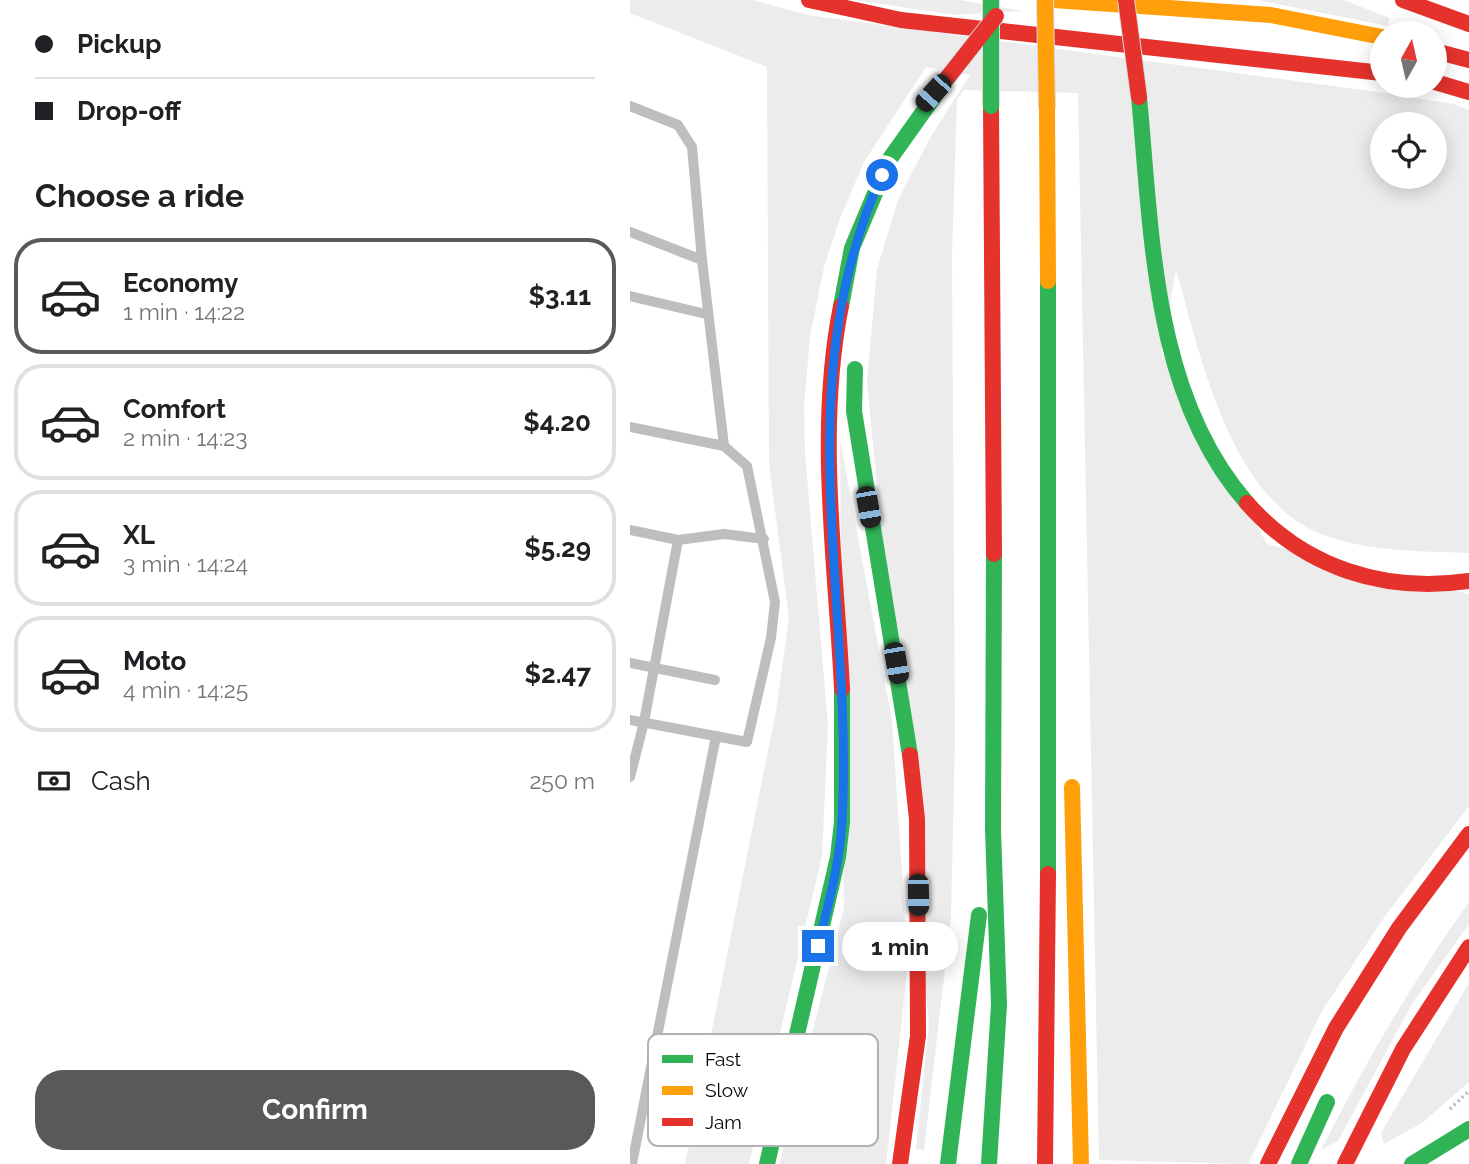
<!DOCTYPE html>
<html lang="en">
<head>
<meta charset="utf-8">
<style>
  :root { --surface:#fff; --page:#f2f2f2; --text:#202124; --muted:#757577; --line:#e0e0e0; --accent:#595959 }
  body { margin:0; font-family:Raleway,sans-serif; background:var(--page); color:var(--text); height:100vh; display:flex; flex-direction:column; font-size:26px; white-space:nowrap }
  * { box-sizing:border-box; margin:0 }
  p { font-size:23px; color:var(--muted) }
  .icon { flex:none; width:38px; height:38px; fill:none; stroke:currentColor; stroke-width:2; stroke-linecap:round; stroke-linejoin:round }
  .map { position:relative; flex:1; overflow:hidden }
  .details { display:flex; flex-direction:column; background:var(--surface); width:630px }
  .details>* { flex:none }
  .hud { display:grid; align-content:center; height:154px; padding:0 35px; background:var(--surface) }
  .needle { width:46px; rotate:8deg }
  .fabs { position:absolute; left:740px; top:21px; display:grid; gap:14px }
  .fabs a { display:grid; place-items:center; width:77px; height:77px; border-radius:50%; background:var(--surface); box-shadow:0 4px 18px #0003; font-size:35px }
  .end { position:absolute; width:32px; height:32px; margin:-16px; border:9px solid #1a73e8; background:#fff; box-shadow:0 0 0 4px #fff }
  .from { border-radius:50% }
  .bubble { position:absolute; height:49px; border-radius:24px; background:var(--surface); box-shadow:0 4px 18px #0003; font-size:23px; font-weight:700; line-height:49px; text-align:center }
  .car { position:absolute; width:21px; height:42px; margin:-21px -10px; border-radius:9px; box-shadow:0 0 5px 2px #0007; background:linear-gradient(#222 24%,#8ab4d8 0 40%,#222 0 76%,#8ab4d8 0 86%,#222 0) }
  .hud b { display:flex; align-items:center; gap:24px; height:66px; font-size:26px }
  .hud b+b { border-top:2px solid var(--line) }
  .hud i { width:18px; height:18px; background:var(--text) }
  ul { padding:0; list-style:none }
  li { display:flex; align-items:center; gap:21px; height:116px; margin:0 14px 10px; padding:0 21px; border:4px solid var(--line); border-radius:28px }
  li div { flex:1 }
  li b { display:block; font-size:26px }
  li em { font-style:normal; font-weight:700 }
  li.active { border-color:var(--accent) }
  li>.icon { width:63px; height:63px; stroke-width:1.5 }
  h2 { padding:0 35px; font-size:32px; line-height:84px }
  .pay { display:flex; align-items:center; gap:18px; height:77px; padding:0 35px; font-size:26px }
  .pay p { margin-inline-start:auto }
  .primary-button { display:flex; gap:14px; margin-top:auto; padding:14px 35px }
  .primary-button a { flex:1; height:80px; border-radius:28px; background:var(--accent); color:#fff; font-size:28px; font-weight:700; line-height:80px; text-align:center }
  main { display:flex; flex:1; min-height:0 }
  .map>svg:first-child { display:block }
  .green { fill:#ececec; fill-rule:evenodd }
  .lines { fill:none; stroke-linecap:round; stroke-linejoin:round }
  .path { stroke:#b9b9b9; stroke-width:3.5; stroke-dasharray:2 3.5; stroke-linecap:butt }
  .lane { stroke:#bebebe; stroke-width:10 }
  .fast { stroke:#30b455; stroke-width:16 }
  .slow { stroke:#ff9f0a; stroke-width:16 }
  .jam { stroke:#e5322d; stroke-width:16 }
  .fast-bridge-casing { stroke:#dbdbdb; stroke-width:18; stroke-linecap:butt }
  .slow-bridge-casing { stroke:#dbdbdb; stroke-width:18; stroke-linecap:butt }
  .jam-bridge-casing { stroke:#dbdbdb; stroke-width:18; stroke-linecap:butt }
  .fast-bridge { stroke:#30b455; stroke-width:16 }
  .slow-bridge { stroke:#ff9f0a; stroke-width:16 }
  .jam-bridge { stroke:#e5322d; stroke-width:16 }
  .route { stroke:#1a73e8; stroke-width:9 }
  .key { fill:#fff; stroke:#b2b2b2; stroke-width:2 }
  .key-label { font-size:19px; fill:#000 }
</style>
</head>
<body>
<main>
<section class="details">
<div class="hud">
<b><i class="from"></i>Pickup</b>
<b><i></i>Drop-off</b>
</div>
<h2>Choose a ride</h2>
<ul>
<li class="active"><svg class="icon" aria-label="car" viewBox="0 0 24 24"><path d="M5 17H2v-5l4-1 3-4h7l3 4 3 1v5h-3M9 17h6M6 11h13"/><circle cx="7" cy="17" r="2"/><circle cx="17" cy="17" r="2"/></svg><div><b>Economy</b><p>1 min · 14:22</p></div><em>$3.11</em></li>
<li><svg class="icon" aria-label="car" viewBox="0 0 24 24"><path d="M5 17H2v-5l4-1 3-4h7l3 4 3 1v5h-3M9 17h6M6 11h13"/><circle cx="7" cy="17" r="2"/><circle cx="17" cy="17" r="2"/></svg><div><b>Comfort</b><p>2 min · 14:23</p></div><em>$4.20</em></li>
<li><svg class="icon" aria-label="car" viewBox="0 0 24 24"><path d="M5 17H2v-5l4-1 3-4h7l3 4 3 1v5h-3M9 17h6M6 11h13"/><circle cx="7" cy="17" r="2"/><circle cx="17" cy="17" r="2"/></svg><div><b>XL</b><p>3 min · 14:24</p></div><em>$5.29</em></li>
<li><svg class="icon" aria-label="car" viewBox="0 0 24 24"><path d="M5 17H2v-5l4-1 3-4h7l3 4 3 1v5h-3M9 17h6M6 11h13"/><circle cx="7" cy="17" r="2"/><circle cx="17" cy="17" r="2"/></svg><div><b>Moto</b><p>4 min · 14:25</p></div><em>$2.47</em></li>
</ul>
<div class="pay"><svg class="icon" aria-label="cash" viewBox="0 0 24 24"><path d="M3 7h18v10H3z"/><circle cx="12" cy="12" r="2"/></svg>Cash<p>250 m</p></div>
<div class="primary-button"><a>Confirm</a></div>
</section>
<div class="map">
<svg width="839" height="1164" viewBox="0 0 839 1164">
  <rect width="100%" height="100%" fill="#fff"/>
  <g class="green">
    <path d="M0 0H123L178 15 747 92 824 104 839 110V553C791 551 743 552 696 536 600 502 571 356 546 270L531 351 637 544 839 594V806L755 916 692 1011 618 1164 469 1160 448 93 334 90 327 99 322 256 325 739 321 917 294 1150 286 1149 299 1024 237 382 247 269 268 200 300 138 340 75 296 67 234 162 209 221 194 267 180 337 174 405 175 452 198 726 192 856 119 1164H55L146 711 159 618 139 464 137 67 0 13ZM752 124H805V177H752Z"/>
    <polygon points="224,0 330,0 393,11 326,15"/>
    <polygon points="627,0 714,0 759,18 758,26"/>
    <polygon points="210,440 262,721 278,963 256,1164 149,1164 214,908"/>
    <path d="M839 902V924L782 1004 708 1141 691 1150C735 1063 783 981 839 902Z"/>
    <polygon points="839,983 839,1082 792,1123 754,1144 751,1133"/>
  </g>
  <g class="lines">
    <polyline class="path" points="820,1109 839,1091"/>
    <g class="lane">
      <polyline points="0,106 48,125 62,147 72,260"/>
      <polyline points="0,232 72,260 94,446 117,466 145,602 141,638 117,742 0,720"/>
      <polyline points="0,296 76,314"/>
      <polyline points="0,427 94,446"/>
      <polyline points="0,530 48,540 94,534 134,539"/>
      <polyline points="0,663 85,680"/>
      <polyline points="0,777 14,722 48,540"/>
      <polyline points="2,1164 86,736"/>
    </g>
    <g class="fast">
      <path d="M509 97C522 233 522 395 617 503"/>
      <polyline points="211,306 222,248 259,160 318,77"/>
      <polyline points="225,369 224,411 280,755"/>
      <polyline points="418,874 418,281"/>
      <polyline points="137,1164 208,857 212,822 212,689"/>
      <polyline points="318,1164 349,915"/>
      <polyline points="359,1164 369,1005 363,830 364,554"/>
      <polyline points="669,1164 697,1102"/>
      <polyline points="782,1164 839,1129"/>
    </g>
    <g class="slow">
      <polyline points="423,0 641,15 752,37"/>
      <polyline points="417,108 418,281"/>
      <polyline points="442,787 451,1164"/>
    </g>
    <g class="jam">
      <polyline points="179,0 271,20 752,73"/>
      <polyline points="773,0 839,24"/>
      <polyline points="805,51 839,60"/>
      <polyline points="805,82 839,92"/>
      <polyline points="361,106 364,554"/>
      <path d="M211 306C186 431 206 563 212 689"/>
      <path d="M617 503C674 568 754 593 839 581"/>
      <polyline points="270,1164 288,1036 287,819 280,755"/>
      <polyline points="415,1164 418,874"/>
      <polyline points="638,1164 706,1028 769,928 839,834"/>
      <polyline points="715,1164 773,1049 839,947"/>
    </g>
    <g class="fast-bridge-casing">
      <polyline id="fast-bridge" points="361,0 361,106"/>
    </g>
    <g class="slow-bridge-casing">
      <polyline id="slow-bridge" points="415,0 417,108"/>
    </g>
    <g class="jam-bridge-casing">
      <g id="jam-bridge">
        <polyline points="496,0 509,97"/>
        <polyline points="318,77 366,16"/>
      </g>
    </g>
    <use href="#fast-bridge" class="fast-bridge"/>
    <use href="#slow-bridge" class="slow-bridge"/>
    <use href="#jam-bridge" class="jam-bridge"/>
  </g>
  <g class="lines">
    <path class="route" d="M188 946C198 905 210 863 212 821 224 601 156 384 252 175"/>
  </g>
  <rect x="18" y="1034" width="230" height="112" rx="10" class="key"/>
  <rect x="32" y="1055" width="31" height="8" fill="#30b455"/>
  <rect x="32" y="1086" width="31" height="9" fill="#ff9f0a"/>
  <rect x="32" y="1118" width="31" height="8" fill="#e5322d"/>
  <g class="key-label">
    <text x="75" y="1066">Fast</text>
    <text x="75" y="1097">Slow</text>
    <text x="75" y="1129">Jam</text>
  </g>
</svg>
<div class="fabs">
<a><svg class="needle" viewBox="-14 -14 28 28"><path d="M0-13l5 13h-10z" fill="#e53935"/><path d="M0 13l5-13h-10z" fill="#757577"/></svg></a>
<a><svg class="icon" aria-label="locate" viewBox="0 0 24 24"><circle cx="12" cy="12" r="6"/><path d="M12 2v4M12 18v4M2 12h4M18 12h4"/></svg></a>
</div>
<i class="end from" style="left:252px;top:175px"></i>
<i class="end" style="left:188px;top:946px"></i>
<div class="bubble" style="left:212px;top:922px;width:116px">1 min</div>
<i class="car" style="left:303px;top:93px;rotate:222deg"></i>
<i class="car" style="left:238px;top:507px;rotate:170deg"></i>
<i class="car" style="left:266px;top:663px;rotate:170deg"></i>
<i class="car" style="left:288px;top:895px;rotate:179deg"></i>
</div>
</main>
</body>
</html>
